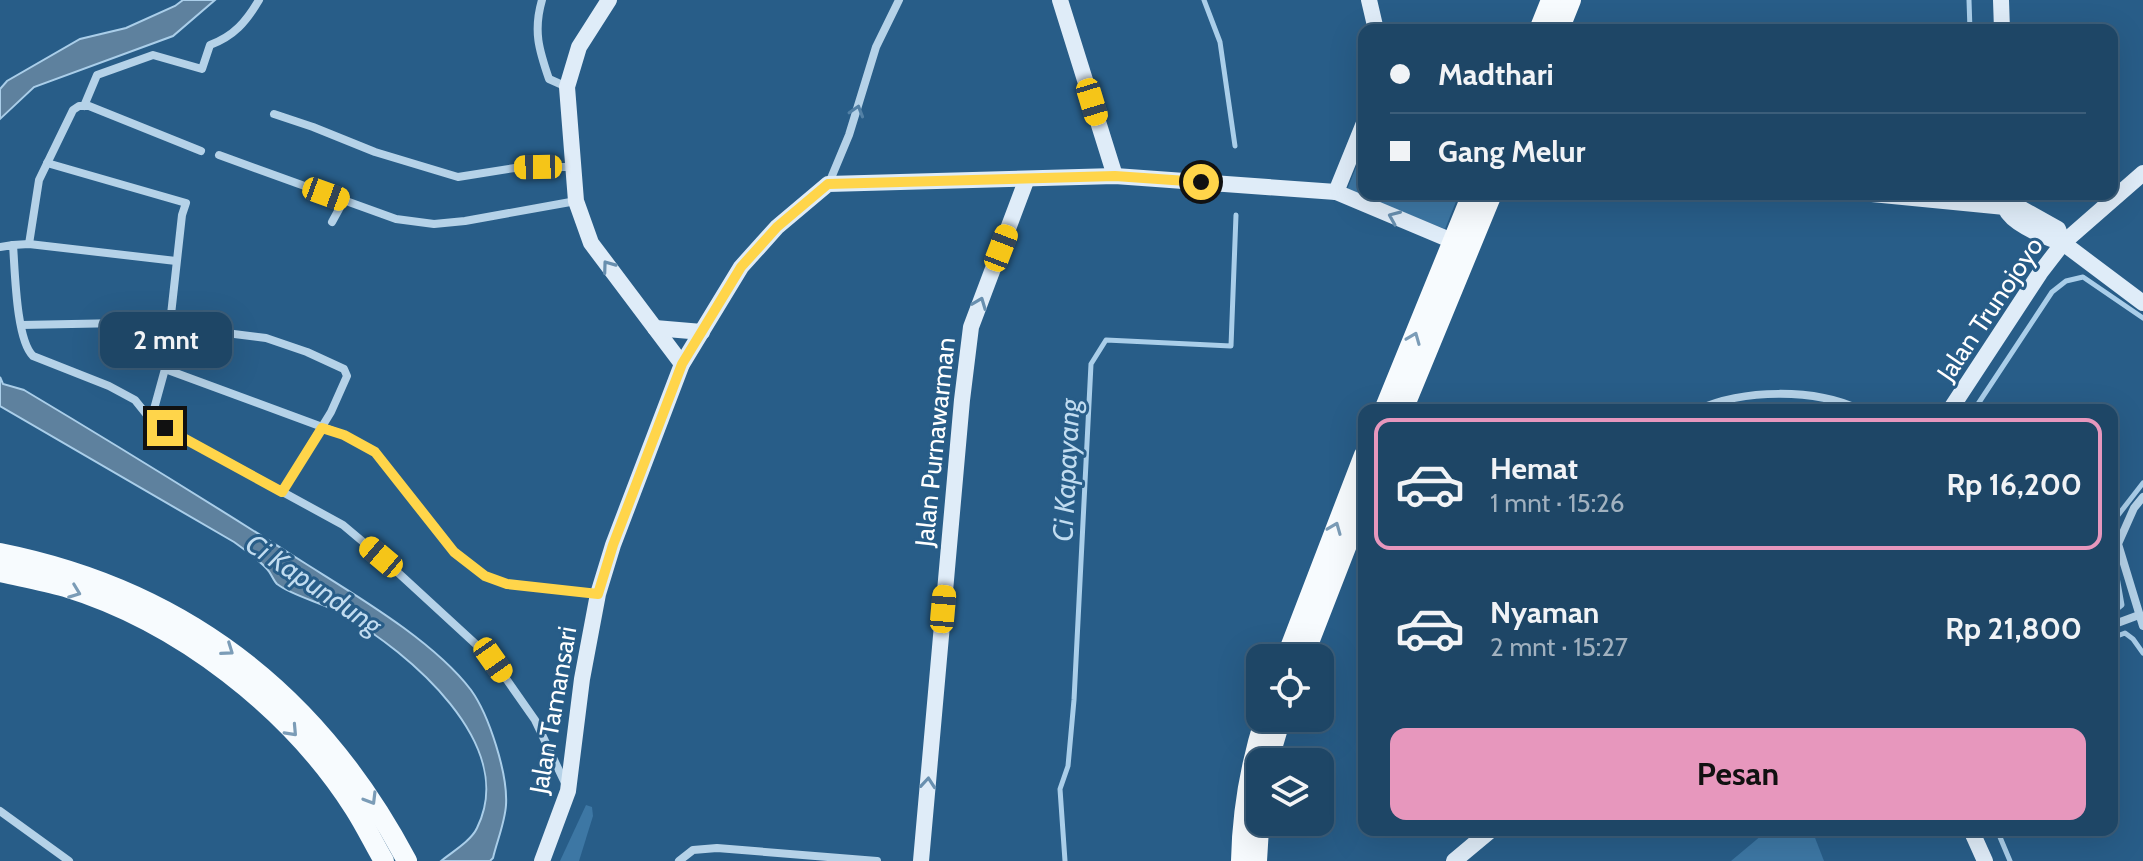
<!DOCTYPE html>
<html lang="id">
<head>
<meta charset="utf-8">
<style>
  :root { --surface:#1e4666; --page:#264d6c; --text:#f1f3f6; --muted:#a1b1bf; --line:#3c5e7a; --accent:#e797bd }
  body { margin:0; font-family:Cabin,sans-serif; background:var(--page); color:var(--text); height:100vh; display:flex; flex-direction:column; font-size:30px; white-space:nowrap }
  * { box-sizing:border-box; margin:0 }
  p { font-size:26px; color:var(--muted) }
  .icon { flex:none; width:44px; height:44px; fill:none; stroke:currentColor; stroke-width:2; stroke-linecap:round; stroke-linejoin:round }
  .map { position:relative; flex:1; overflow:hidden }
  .details { position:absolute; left:1358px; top:404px; width:760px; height:432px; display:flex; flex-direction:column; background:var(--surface); border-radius:16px; box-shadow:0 8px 32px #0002,0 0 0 2px var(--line) }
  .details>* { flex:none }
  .guide { position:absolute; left:1358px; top:24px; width:760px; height:176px; border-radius:16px; box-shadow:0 8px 32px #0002,0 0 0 2px var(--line); display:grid; align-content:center; height:176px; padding:0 32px; background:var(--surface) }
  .buttons { position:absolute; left:1246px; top:644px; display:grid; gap:16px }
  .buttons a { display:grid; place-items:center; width:88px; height:88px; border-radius:16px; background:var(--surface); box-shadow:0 8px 32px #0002,0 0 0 2px var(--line); font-size:40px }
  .end { position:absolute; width:36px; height:36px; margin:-18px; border:10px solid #ffd54a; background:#111; box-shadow:0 0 0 4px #111 }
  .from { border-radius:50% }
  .bubble { position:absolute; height:56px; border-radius:16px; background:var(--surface); box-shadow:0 8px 32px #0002,0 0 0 2px var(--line); font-size:26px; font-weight:700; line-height:56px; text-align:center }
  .car { position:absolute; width:24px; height:48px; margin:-24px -12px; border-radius:10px; box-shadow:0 0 6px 2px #0007; background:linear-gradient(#f5c518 24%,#345 0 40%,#f5c518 0 76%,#345 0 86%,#f5c518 0) }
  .guide b { display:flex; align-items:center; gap:28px; height:76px; font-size:30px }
  .guide b+b { border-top:2px solid var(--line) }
  .guide i { width:20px; height:20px; background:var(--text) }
  ul { padding:14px 0 0; list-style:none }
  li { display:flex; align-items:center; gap:24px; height:132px; margin:0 16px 12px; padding:0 16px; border:4px solid transparent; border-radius:16px }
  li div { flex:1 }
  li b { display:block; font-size:30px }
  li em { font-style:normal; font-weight:700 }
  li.selected { border-color:var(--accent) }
  li>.icon { width:72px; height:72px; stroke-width:1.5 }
  .button { display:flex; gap:16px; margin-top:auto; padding:16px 32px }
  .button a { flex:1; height:92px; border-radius:16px; background:var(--accent); color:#111; font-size:32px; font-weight:700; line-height:92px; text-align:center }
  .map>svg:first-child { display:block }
  .green { fill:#3d77a4 }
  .water { fill:#5e819e; stroke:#aacee9; stroke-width:2 }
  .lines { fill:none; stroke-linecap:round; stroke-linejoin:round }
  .stream { stroke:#aacee9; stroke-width:5 }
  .street { stroke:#b5d2e8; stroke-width:8 }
  .secondary { stroke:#dfecf8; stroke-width:16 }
  .primary { stroke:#f7fbfe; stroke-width:20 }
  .oneway { stroke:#5280a5 }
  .oneway2 { stroke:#688faf }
  .oneway3 { stroke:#7b9cb7 }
  .route { stroke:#ffd54a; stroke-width:10 }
  .labels { text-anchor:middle; stroke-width:6; stroke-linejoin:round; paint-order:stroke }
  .street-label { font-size:26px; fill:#fff; stroke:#285d88 }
  .water-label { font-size:28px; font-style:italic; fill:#c1dcf0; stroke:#285d88 }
</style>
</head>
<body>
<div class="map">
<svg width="2143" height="861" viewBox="0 0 2143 861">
  <rect width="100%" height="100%" fill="#285d88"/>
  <g class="green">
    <polygon points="1364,147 1364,194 1459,194 1445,229 1347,190"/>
    <polygon points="586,805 592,807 593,816 579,861 560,861"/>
    <polygon points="1768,830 1812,830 1824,861 1731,861"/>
  </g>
  <g class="water">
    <polygon points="183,0 215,0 173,36 34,87 0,119 0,89 7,81 80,39 126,28 175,6"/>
    <path d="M0 377 3 384 24 390C118 446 210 503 303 562 355 595 433 640 471 690 489 715 508 774 506 805 505 822 497 841 493 858L490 861H441C452 852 471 841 477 828 519 744 408 652 344 615 325 603 294 597 277 584 273 580 271 573 267 569 258 559 245 550 234 542L0 406Z"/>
  </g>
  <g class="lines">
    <g class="stream">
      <polyline points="1204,0 1220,42 1235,146"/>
      <polyline points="1969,0 1970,30"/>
      <polyline points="1974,410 2052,292 2066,281 2083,277 2143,318"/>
      <polyline points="2112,523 2143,483"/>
      <polyline points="2112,549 2122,605 2112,613"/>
      <polyline points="2112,638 2125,633 2133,639 2143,653"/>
      <polyline points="1997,830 2010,861"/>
      <polyline points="1065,861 1060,789 1068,766 1074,700 1091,364 1106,340 1231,346 1236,215"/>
    </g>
    <g class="street">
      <path d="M542 0C533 31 539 50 549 79L567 87"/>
      <path d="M84 106 97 75 153 55 202 69 210 45C234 36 246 22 259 0"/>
      <polyline points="274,114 313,127 375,152 458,177 521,167 573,167"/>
      <polyline points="219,155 396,219 434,224 465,221 576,201"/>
      <polyline points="47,163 186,203 182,215 165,369 151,420"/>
      <polyline points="829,183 849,135 876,47 899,0"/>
      <polyline points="332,222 344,200"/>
      <polyline points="29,244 39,180 73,110 79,106 89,106 201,151"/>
      <polyline points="13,245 29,244 176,261"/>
      <path d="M0 247 13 245C15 270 16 340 33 356L109 386 135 400 151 420 343 525 381 557 493 660 535 720 566 785"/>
      <polyline points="21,325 122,323 170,326 266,338 307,352 344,369 347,376 331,412 282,492"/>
      <polyline points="165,369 344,435 375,452 454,552 485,576 507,584 597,594"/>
      <path d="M1697 410C1743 389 1815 388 1860 410"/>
      <polyline points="2143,497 2134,508 2118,544 2143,626"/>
      <polyline points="2112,625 2139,615"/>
      <polyline points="0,811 69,861"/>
      <polyline points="679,861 693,850 717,848 877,861"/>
    </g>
    <g class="secondary">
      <polyline points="609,0 579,47 567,87 576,201 591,243 682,364"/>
      <polyline points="1060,0 1115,176"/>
      <polyline points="1369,0 1376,30"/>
      <polyline points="2001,0 2002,30"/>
      <polyline points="1336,192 1364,123"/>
      <polyline points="1872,194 2005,207 2015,205 2058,229 2063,243"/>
      <path d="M2005 194C2005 201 2004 208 2009 214 2018 226 2049 239 2063 243L2143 303"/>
      <polyline points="655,328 702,332"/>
      <polyline points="1950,410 2040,273 2063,243 2143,173"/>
      <polyline points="1971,830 1985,861"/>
      <polyline points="542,861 568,791 582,679 598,594 613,545 682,364 741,267 777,227 828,184 1115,176 1336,192 1462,245"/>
      <polyline points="921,861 962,400 971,327 1026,181"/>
      <polyline points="1454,861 1491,830"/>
    </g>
    <g class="primary">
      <polyline points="1539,30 1551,0"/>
      <polyline points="1559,30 1571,0"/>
      <polyline points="1384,410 1472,194"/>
      <polyline points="1403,410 1492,194"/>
      <path d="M0 553C185 590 319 695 407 861"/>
      <path d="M0 572C22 577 44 581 65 587 179 622 290 708 354 808 365 825 374 844 384 861"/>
      <polyline points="1286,658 1364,455"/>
      <polyline points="1303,658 1364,501"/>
      <polyline points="1268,762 1281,718"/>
      <path d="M1241 861C1242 812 1250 765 1265 718"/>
      <polyline points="1257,861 1260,812"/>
    </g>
  </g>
  <defs><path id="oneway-chevron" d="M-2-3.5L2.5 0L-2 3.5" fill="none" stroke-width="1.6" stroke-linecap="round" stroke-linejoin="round" transform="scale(2)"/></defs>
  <use class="oneway" href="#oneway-chevron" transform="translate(857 111) rotate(-73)"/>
  <g class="oneway2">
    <use href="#oneway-chevron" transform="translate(1394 217) rotate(-157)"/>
    <use href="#oneway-chevron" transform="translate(608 266) rotate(-126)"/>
    <use href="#oneway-chevron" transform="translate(980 303) rotate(-69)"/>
    <use href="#oneway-chevron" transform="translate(928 783) rotate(-85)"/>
  </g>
  <g class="oneway3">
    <use href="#oneway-chevron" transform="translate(1414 338) rotate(-68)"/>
    <use href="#oneway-chevron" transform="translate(1335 528) rotate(-68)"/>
    <use href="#oneway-chevron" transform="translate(75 592) rotate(21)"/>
    <use href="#oneway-chevron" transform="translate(228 650) rotate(35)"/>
    <use href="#oneway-chevron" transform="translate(292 731) rotate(47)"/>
    <use href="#oneway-chevron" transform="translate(371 799) rotate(59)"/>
  </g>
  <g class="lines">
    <polyline class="route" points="165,428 282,492 322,428 344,435 375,452 454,552 485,576 507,584 598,594 613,545 682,364 741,267 777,227 828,184 1115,176 1201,182"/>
  </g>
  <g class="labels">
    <g class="street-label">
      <text transform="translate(1990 309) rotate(-56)" y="9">Jalan Trunojoyo</text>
      <text transform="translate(935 442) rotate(-84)" y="9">Jalan Purnawarman</text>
      <text transform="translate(553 710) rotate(-80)" y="9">Jalan Tamansari</text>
    </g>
    <g class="water-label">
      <text transform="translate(1066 470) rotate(-87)" y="10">Ci Kapayang</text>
      <text transform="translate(314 584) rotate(34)" y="10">Ci Kapundung</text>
    </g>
  </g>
</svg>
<div class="buttons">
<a><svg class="icon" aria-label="locate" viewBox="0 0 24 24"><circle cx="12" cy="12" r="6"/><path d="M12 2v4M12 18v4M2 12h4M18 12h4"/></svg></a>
<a><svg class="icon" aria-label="layers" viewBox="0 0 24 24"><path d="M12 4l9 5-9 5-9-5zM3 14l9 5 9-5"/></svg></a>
</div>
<i class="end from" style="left:1201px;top:182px"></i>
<i class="end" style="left:165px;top:428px"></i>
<div class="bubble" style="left:100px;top:312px;width:132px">2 mnt</div>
<i class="car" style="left:1092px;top:102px;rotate:163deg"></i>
<i class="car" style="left:538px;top:167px;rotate:269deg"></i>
<i class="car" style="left:326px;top:194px;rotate:110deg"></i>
<i class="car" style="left:1001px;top:248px;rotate:21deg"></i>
<i class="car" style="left:381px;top:557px;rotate:310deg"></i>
<i class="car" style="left:943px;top:609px;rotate:5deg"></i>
<i class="car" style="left:493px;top:660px;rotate:145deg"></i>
<div class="guide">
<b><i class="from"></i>Madthari</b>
<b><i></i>Gang Melur</b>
</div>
<section class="details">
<ul>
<li class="selected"><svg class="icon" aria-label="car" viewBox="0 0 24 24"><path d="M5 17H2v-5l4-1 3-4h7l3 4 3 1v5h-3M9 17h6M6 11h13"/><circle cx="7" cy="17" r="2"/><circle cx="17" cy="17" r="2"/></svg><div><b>Hemat</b><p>1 mnt · 15:26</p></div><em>Rp 16,200</em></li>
<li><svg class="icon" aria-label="car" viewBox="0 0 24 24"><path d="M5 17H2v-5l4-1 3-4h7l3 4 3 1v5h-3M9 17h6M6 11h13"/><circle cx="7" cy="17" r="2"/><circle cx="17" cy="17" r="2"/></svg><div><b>Nyaman</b><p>2 mnt · 15:27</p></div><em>Rp 21,800</em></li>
</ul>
<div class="button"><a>Pesan</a></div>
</section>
</div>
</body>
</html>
